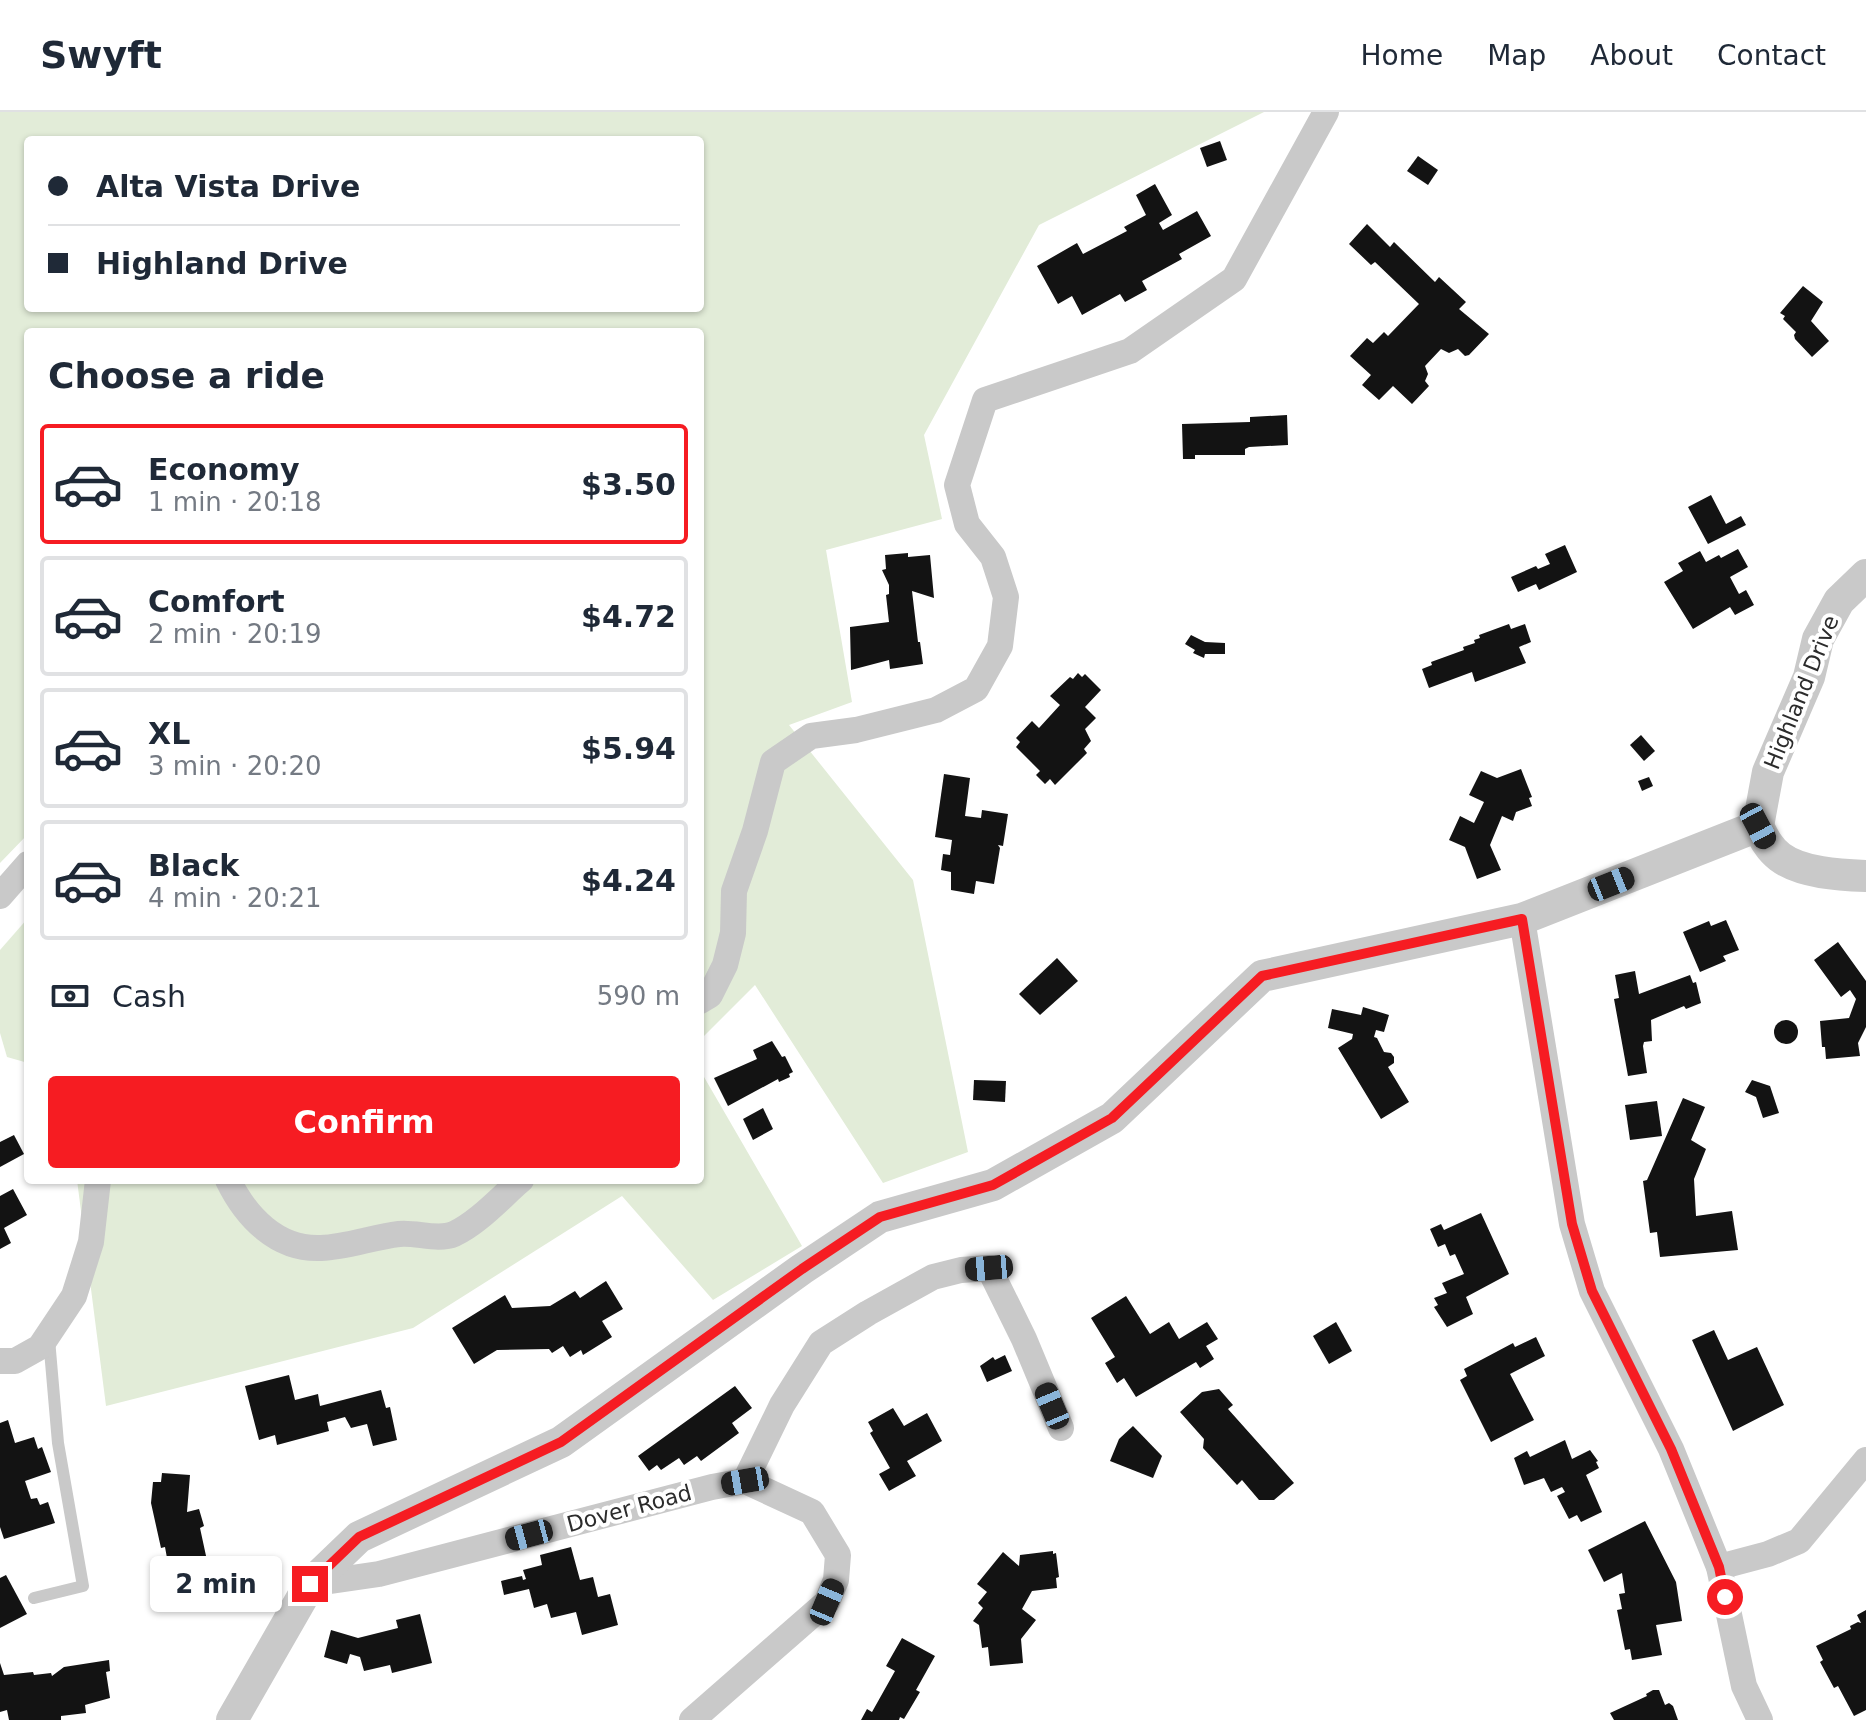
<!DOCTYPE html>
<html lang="en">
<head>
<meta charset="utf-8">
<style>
  :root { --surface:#fff; --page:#f6f6f7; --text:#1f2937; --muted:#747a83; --line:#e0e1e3; --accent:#f61c22 }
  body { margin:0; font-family:"DejaVu Sans",sans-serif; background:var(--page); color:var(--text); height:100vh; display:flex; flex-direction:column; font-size:30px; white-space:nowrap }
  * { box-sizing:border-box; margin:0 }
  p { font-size:26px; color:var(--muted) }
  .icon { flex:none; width:44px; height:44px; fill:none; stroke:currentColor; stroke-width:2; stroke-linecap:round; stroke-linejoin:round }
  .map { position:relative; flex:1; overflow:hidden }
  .panel { position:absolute; left:24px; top:216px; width:680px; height:856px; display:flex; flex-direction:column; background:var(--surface); border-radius:8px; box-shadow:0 2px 6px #0004 }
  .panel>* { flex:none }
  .guide { position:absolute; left:24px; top:24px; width:680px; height:176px; border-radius:8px; box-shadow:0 2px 6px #0004; display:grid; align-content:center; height:176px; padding:0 24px; background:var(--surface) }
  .end { position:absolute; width:36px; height:36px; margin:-18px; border:10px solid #f61c22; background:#fff; box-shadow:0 0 0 4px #fff }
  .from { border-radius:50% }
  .bubble { position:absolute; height:56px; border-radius:8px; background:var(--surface); box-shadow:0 2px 6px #0004; font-size:26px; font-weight:600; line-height:56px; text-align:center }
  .car { position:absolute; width:24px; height:48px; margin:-24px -12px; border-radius:10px; box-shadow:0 0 6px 2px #0007; background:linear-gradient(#222 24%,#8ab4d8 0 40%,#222 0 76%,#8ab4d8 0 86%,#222 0) }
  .guide b { display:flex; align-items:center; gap:28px; height:76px; font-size:30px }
  .guide b+b { border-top:2px solid var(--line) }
  .guide i { width:20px; height:20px; background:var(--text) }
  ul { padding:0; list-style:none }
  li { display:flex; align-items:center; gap:24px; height:120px; margin:0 16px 12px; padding:0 8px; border:4px solid var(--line); border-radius:8px }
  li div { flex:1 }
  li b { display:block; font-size:30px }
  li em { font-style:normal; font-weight:600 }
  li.current { border-color:var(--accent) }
  li>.icon { width:72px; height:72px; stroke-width:1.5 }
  h2 { padding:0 24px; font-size:36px; line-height:96px }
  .pay { display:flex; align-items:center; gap:20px; height:88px; padding:0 24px; font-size:30px }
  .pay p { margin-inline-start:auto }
  .button { display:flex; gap:16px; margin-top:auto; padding:16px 24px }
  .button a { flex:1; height:92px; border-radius:8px; background:var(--accent); color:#fff; font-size:32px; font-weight:600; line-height:92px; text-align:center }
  header { display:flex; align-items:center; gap:48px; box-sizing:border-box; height:112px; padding:0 40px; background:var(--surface); border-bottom:2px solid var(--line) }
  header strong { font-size:38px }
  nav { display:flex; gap:44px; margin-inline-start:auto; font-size:28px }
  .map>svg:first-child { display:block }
  .green { fill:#e2ecd8; fill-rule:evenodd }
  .building { fill:#131313 }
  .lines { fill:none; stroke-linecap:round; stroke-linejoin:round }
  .service { stroke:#c9c9c9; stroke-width:12 }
  .minor { stroke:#c9c9c9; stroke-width:26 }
  .tertiary { stroke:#c9c9c9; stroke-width:32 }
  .route { stroke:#f61c22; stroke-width:10 }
  .labels { text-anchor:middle; stroke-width:8; stroke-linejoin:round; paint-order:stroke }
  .street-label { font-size:22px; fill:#2c2c2c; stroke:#fff }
</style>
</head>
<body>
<header>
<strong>Swyft</strong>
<nav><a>Home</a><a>Map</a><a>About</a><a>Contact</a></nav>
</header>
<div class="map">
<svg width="1866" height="1608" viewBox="0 0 1866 1608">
  <rect width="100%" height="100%" fill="#fff"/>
  <g class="green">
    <path d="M0 0H1264L1039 113 924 323 942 407 826 438 852 590 789 613 913 768 968 1040 883 1071 755 873 700 928V220H28V722L0 751ZM28 28H700V196H28Z"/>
    <polygon points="28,806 28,951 7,945 0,921 0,838"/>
    <polygon points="700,958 802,1134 713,1188 622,1084 413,1216 106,1294 77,1068 700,1068"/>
  </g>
  <g class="building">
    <polygon points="1220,29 1227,48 1207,55 1200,36"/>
    <polygon points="1418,44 1438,58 1428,73 1407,59"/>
    <polygon points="1155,72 1172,103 1159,111 1163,118 1197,99 1211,124 1179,142 1182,147 1142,169 1147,178 1125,190 1120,182 1082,203 1072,184 1058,192 1037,154 1077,131 1083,142 1127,119 1124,115 1146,103 1136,83"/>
    <polygon points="1367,112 1390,135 1394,130 1435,170 1439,165 1466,190 1459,197 1489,222 1469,243 1465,244 1458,237 1449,241 1441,237 1425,254 1428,262 1425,269 1429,274 1412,292 1393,274 1379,288 1362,273 1371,263 1350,244 1367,226 1373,231 1384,220 1388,224 1419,192 1375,150 1371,153 1349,132"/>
    <polygon points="1803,174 1823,190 1811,209 1829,229 1812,245 1795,227 1794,223 1796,220 1783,207 1785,204 1780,201"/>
    <polygon points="1287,303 1288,333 1249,335 1245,337 1245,343 1195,343 1195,347 1183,347 1182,312 1250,310 1250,305"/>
    <polygon points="1711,383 1726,412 1741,404 1746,413 1708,432 1688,395"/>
    <polygon points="1565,433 1577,460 1539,478 1536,472 1518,480 1511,465 1536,454 1538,457 1550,452 1545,442"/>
    <polygon points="1738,437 1748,455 1730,465 1739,482 1746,478 1754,493 1735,503 1730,495 1693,517 1664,470 1683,459 1678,451 1700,439 1706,450 1719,443 1721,446"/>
    <polygon points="908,441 908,445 930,443 934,486 912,479 918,530 920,530 923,552 890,557 889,548 851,558 850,515 889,510 886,483 889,482 889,473 882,458 886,457 885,443"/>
    <polygon points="1509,512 1511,517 1525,512 1531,530 1519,535 1526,551 1475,570 1472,560 1429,576 1422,557 1432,553 1431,550 1464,538 1463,535 1475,531 1474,528 1480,526 1479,523"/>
    <polygon points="1191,523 1205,530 1225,531 1225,542 1205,542 1204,546 1193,541 1195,538 1185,532"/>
    <polygon points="1078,561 1082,565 1085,562 1101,578 1085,595 1096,606 1085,617 1091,629 1084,637 1087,641 1055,673 1050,667 1045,672 1036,663 1040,659 1016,635 1020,630 1016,626 1032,609 1039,616 1060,593 1050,584 1070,565 1073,567"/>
    <polygon points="1641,623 1655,639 1644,649 1630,633"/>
    <polygon points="1521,657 1532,685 1529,686 1532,694 1516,700 1513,709 1502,704 1490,733 1501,758 1477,767 1465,735 1449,728 1460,704 1474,711 1484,690 1469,683 1481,659 1497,666"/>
    <polygon points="944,662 970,666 965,704 981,706 982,698 1008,702 1003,734 998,733 1000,736 994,772 976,769 974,782 951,778 951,760 941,758 943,742 950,743 952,728 935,725"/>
    <polygon points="1649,665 1653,674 1642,679 1638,669"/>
    <polygon points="1726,808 1739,838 1723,844 1726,849 1700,860 1683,820 1709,809 1711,814"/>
    <polygon points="1838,830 1866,869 1866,915 1858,931 1860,944 1826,947 1825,935 1822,935 1820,909 1849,906 1856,887 1850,878 1841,885 1814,848"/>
    <polygon points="1057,846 1078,869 1040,903 1019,882"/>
    <polygon points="1635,859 1639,882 1690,863 1693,871 1696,870 1701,891 1686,897 1684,894 1651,908 1652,929 1644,930 1643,934 1647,961 1628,964 1614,887 1619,886 1615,863"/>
    <polygon points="1363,895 1389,903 1384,920 1376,918 1374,925 1377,926 1384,940 1391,941 1394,945 1394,951 1388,955 1409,990 1381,1007 1338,936 1352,927 1353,922 1328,916 1332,897 1361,903"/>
    <circle cx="1786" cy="920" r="12"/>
    <polygon points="772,929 782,945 785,944 793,960 789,962 790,965 779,970 778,967 728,994 714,966 757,947 753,938"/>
    <polygon points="974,968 1006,969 1005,990 973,988"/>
    <polygon points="1752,968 1770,974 1779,1001 1763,1006 1756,985 1745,980"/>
    <polygon points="1683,986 1705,995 1691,1028 1706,1037 1694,1067 1696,1104 1732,1099 1738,1138 1660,1145 1657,1120 1650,1121 1643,1069 1647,1068"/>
    <polygon points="1657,989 1662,1024 1630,1028 1625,993"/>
    <polygon points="763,996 773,1017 753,1028 743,1007"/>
    <polygon points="14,1023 24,1042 0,1055 0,1030"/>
    <polygon points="13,1077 27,1103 4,1116 11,1131 0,1137 0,1084"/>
    <polygon points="1481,1101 1509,1162 1466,1185 1473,1202 1447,1215 1434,1195 1438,1193 1434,1186 1447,1181 1442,1171 1464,1162 1455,1142 1450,1144 1445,1132 1438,1135 1430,1117 1441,1112 1444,1118"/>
    <polygon points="606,1169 623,1197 602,1209 612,1225 583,1243 581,1238 570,1245 563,1234 552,1241 549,1237 497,1238 474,1252 452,1216 505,1183 512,1196 550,1194 575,1179 580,1186"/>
    <polygon points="1126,1184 1150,1222 1169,1210 1179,1227 1207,1210 1218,1227 1206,1234 1214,1247 1200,1256 1196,1250 1136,1285 1124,1266 1117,1271 1105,1251 1115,1245 1091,1206"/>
    <polygon points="1336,1210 1352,1239 1329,1252 1313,1224"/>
    <polygon points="1714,1218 1728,1248 1757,1235 1784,1293 1733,1319 1692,1228"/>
    <polygon points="1536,1225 1545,1244 1510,1262 1534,1308 1491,1330 1460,1268 1467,1264 1464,1257 1513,1231 1515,1235"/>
    <polygon points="1005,1243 1012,1259 987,1270 980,1254 993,1245 995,1248"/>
    <polygon points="289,1263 295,1288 318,1282 320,1294 381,1278 386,1296 390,1295 397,1328 373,1334 367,1312 351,1316 345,1305 327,1310 329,1319 277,1333 275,1323 259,1328 245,1274"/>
    <polygon points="735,1274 752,1296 732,1311 739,1321 701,1349 697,1344 684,1353 679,1346 661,1358 657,1353 649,1359 638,1344"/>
    <polygon points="1219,1277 1233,1293 1228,1297 1294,1371 1274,1388 1259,1388 1242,1368 1237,1373 1203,1336 1204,1327 1180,1300 1202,1280"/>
    <polygon points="893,1296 904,1314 927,1301 942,1329 907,1349 916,1364 889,1379 879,1362 890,1356 870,1321 873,1319 868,1310"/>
    <polygon points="8,1308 15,1331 34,1325 38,1337 42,1335 51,1360 25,1369 31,1387 37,1386 40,1393 48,1390 55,1411 4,1427 0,1415 0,1311"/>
    <polygon points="1133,1314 1162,1344 1153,1366 1110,1349 1119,1327"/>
    <polygon points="1565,1328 1572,1347 1590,1338 1598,1349 1596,1350 1599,1356 1586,1363 1602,1400 1581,1410 1577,1403 1569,1407 1557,1384 1565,1380 1562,1375 1551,1380 1544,1366 1524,1373 1514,1346 1527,1339 1530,1345"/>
    <polygon points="162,1361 190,1363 187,1400 199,1397 204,1414 200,1416 211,1467 196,1470 200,1486 181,1490 174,1456 169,1457 165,1435 161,1436 151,1391 153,1370 161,1370"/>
    <polygon points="1645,1409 1676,1470 1682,1509 1656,1513 1662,1543 1632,1548 1630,1537 1625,1538 1617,1498 1622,1497 1619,1482 1625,1481 1622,1461 1604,1470 1588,1438"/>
    <polygon points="571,1435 580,1468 593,1465 598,1485 610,1482 618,1513 582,1523 576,1500 551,1506 547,1492 534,1496 529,1477 504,1483 501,1469 522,1464 523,1468 526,1467 523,1458 542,1453 540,1443"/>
    <polygon points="1053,1439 1053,1442 1056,1441 1059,1465 1056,1466 1057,1476 1032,1479 1022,1497 1036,1508 1021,1527 1023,1551 990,1554 988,1535 982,1536 979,1513 973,1509 983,1496 978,1491 987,1480 977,1472 1003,1440 1019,1454 1020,1443"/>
    <polygon points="6,1463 27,1502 0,1516 0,1466"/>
    <polygon points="1866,1498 1866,1598 1854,1604 1838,1574 1834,1576 1820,1550 1823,1548 1816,1534 1851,1517 1850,1514 1858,1510 1861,1511 1857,1503"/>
    <polygon points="420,1502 432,1551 392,1561 390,1553 364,1559 360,1545 350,1542 347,1552 324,1545 331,1518 358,1526 398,1516 396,1508"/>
    <polygon points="902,1526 935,1544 916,1578 920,1580 904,1607 900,1605 899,1608 861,1608 867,1597 872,1600 895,1559 886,1554"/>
    <polygon points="109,1548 110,1559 106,1560 110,1586 85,1593 86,1601 61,1604 61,1608 9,1608 7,1598 0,1600 0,1551 4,1563 33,1560 34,1563 51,1561 52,1564 64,1555"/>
    <polygon points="1653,1578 1659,1578 1665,1593 1669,1591 1673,1594 1678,1608 1614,1608 1610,1601 1647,1584 1646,1582"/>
  </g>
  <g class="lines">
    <polyline class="service" points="34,1486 83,1474 58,1331 49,1227"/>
    <g class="minor">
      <polyline points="0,784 28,752"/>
      <polyline points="1522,807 1572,1112 1592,1179 1671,1337 1719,1455 1744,1574 1760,1608"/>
      <polyline points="700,889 710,883 725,853 733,821 734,779 755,719 773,650 811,624 856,618 936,598 976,577 1000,534 1006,485 993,445 967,412 957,373 985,288 1130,239 1234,167 1326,0"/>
      <path d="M228 1068C246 1105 277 1138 321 1136 347 1135 373 1125 399 1122 416 1120 438 1129 454 1122 479 1110 500 1086 521 1068"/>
      <polyline points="0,1249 15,1249 40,1235 74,1184 91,1130 98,1068"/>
      <polyline points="745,1369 782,1293 821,1231 868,1201 933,1165 961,1158 989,1156 1024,1227 1061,1316"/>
      <polyline points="1719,1455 1768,1442 1799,1429 1866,1348"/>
      <polyline points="310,1472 379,1462 712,1375 745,1369 812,1400 838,1443 836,1468 827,1490 692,1608"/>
    </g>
    <g class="tertiary">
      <path d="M1758 714C1764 726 1769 737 1780 745 1801 761 1840 763 1866 764"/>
      <polyline points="232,1608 310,1472 359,1425 561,1330 802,1157 880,1105 993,1073 1112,1006 1262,864 1522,807 1758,714 1768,660 1809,565 1818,527 1839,489 1866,463"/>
    </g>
  </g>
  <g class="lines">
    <polyline class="route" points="310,1472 359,1425 561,1330 802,1157 880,1105 993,1073 1112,1006 1262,864 1522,807 1572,1112 1592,1179 1671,1337 1719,1455 1725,1485"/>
  </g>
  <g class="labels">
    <g class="street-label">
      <text transform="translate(1801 580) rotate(-68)" y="8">Highland Drive</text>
      <text transform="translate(629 1396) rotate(-15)" y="8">Dover Road</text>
    </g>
  </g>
</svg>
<i class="end from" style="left:1725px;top:1485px"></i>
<i class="end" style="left:310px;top:1472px"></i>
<div class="bubble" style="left:150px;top:1444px;width:132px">2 min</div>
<i class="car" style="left:1758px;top:714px;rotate:152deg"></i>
<i class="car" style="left:1611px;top:772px;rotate:68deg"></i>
<i class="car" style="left:989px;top:1156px;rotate:265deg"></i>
<i class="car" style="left:1052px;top:1294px;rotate:337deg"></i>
<i class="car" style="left:745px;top:1369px;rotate:260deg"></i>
<i class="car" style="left:529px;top:1423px;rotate:255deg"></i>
<i class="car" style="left:827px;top:1490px;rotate:23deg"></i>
<div class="guide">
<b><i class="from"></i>Alta Vista Drive</b>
<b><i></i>Highland Drive</b>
</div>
<section class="panel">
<h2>Choose a ride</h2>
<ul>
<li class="current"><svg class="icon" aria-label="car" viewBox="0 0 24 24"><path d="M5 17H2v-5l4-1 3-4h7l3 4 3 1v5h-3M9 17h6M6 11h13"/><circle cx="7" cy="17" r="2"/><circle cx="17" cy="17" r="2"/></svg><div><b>Economy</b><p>1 min · 20:18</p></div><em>$3.50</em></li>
<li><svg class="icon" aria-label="car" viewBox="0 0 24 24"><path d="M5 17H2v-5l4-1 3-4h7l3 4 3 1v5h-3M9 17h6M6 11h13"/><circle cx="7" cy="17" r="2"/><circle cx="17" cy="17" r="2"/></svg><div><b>Comfort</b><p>2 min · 20:19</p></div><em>$4.72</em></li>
<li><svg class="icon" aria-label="car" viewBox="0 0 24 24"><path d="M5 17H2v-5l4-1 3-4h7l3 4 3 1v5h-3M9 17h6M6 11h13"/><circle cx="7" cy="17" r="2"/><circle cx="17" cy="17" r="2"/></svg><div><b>XL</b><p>3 min · 20:20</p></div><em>$5.94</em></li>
<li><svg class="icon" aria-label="car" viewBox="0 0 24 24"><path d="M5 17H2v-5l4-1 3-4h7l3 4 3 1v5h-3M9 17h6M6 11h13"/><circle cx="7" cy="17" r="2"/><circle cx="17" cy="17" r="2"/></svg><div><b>Black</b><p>4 min · 20:21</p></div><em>$4.24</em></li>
</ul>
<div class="pay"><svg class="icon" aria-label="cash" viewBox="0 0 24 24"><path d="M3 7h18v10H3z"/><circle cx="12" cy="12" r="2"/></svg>Cash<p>590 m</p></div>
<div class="button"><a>Confirm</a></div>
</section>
</div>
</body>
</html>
